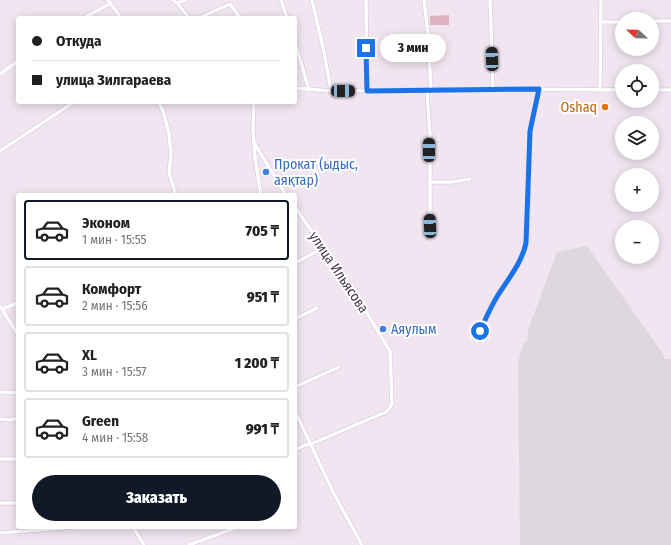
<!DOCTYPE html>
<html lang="ru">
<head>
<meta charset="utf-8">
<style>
  :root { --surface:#fff; --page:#f6f6f6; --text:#202124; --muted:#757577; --line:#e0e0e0; --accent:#111827 }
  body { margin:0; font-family:"Fira Sans Condensed",sans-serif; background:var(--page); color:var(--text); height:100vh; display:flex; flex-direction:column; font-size:15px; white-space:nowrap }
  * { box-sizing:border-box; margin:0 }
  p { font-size:13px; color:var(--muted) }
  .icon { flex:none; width:22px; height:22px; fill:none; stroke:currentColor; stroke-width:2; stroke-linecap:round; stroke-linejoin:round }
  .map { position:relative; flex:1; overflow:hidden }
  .sheet { position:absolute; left:16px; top:193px; width:281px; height:336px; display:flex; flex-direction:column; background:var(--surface); border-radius:4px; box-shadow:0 2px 10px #0003 }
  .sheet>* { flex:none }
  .banner { position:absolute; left:16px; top:16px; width:281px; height:88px; border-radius:4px; box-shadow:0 2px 10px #0003; display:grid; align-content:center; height:88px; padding:0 16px; background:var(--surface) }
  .needle { width:26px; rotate:292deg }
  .controls { position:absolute; left:615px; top:12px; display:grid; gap:8px }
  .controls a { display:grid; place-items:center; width:44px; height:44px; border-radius:50%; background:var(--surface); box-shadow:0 2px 10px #0003; font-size:20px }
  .end { position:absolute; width:18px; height:18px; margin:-9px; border:5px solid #1a73e8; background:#fff; box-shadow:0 0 0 2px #fff }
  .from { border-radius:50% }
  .bubble { position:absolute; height:28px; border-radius:14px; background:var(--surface); box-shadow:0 2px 10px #0003; font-size:13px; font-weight:800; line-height:28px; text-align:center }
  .car { position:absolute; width:12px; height:24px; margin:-12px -6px; border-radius:5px; box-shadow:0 0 3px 1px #0007; background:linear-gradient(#222 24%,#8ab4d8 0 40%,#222 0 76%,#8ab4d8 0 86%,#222 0) }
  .banner b { display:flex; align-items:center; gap:14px; height:38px; font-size:15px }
  .banner b+b { border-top:1px solid var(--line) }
  .banner i { width:10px; height:10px; background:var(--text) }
  ul { padding:7px 0 0; list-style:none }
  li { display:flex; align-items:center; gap:12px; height:60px; margin:0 8px 6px; padding:0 8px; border:2px solid var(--line); border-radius:4px }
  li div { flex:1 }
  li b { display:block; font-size:15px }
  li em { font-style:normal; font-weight:800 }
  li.on { border-color:var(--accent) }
  li>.icon { width:36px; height:36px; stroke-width:1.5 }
  .primary-button { display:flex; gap:8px; margin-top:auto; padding:8px 16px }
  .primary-button a { flex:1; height:46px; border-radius:24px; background:var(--accent); color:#fff; font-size:16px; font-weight:800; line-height:46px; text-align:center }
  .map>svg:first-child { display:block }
  .industrial { fill:#ded7e0 }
  .green { fill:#e0b2bf }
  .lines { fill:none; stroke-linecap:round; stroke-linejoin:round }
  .minor-casing { stroke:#d4c3d6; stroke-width:4.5 }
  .minor { stroke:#fff; stroke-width:3.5 }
  .route { stroke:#1a73e8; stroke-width:5 }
  .food-dot { fill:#e8710a; stroke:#fff; stroke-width:1.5 }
  .shop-dot { fill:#3f7fe0; stroke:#fff; stroke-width:1.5 }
  .labels { text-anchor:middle; stroke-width:4; stroke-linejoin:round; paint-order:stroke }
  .food-label { font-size:14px; fill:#c56008; stroke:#fff; text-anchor:end }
  .shop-label { font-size:14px; fill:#366cbe; stroke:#fff; text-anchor:start }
  .street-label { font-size:14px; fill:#413642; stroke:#fff }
</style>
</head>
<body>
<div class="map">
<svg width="671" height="545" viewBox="0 0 671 545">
  <rect width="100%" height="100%" fill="#f0e5f0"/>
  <polygon class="industrial" points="587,246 663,354 665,359 671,359 671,545 520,545 518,362 524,342 527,341 528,330 557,252"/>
  <polygon class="green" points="449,15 449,25 430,25 430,16"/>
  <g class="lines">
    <g class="minor-casing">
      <g id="minor">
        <polyline points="108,0 121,18"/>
        <polyline points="173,0 177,3 189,18"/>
        <polyline points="281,0 287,18"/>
        <polyline points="312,0 324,52 331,91"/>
        <polyline points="366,0 367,91"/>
        <polyline points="424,0 428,34 431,90"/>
        <polyline points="490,0 493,89"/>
        <polyline points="177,3 186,0"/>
        <polyline points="84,18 111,3"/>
        <polyline points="199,18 230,4 240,18"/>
        <polyline points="652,21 671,21"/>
        <polyline points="601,22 622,22"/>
        <polyline points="295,42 309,90"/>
        <polyline points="0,74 18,61"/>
        <polyline points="295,88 331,91 493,89 622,90"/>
        <polyline points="600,90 601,0"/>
        <polyline points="652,90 671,90"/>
        <polyline points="159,102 164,114 169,134 171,154 169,173 176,195"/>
        <polyline points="254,102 253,129 255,158 261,195"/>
        <polyline points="254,143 286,195"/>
        <polyline points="0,151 74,102"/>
        <polyline points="429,182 452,182 470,179"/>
        <polyline points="295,207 354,292 390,351 392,404 389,409 386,412 311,444 305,445 295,450"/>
        <polyline points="426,237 428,227 430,226 430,135 427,90"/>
        <polyline points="295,263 323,248"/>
        <polyline points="0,306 18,335"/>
        <polyline points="2,309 18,303"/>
        <polyline points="295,319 317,308"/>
        <path d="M480 331C487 317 492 305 500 292 510 276 522 261 527 243L530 131 539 89"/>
        <polyline points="295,387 339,367"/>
        <polyline points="0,392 18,393"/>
        <polyline points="295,411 334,494 362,545"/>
        <polyline points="0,419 11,420 18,418"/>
        <polyline points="0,459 18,459"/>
        <polyline points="0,503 18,503"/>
        <polyline points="133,527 144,545"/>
        <polyline points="0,533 64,528 73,527"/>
        <polyline points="189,545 238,527"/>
      </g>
    </g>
    <use href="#minor" class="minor"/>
  </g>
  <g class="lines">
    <path class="route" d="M366 48 367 91 539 89 530 131 526 243C522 262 509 278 498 295 491 306 486 318 480 331"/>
  </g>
  <circle class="food-dot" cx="605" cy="107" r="4"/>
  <g class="shop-dot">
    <circle cx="266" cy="172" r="4"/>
    <circle cx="383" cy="329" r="4"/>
  </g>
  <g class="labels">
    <g class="food-label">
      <text x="597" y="112">Oshaq</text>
    </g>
    <g class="shop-label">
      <text x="274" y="169">Прокат (ыдыс,<tspan x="274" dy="16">аяқтар)</tspan></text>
      <text x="391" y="334">Аяулым</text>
    </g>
    <g class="street-label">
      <text transform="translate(339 272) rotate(56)" y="5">улица Ильясова</text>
    </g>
  </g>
</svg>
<div class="controls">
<a><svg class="needle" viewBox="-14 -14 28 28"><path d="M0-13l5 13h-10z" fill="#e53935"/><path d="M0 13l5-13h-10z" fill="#757577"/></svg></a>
<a><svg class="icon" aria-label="locate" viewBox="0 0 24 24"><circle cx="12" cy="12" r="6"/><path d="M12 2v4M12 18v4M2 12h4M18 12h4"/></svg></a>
<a><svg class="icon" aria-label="layers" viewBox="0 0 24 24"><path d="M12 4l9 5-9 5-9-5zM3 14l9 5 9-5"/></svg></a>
<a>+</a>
<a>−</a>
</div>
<i class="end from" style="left:480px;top:331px"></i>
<i class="end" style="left:366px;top:48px"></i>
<div class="bubble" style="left:380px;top:34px;width:66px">3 мин</div>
<i class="car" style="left:492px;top:59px;rotate:358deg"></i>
<i class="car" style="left:343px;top:91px;rotate:90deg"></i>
<i class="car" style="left:429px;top:150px;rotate:0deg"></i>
<i class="car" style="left:430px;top:226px;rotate:358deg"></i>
<div class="banner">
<b><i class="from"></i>Откуда</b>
<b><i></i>улица Зилгараева</b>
</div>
<section class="sheet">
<ul>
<li class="on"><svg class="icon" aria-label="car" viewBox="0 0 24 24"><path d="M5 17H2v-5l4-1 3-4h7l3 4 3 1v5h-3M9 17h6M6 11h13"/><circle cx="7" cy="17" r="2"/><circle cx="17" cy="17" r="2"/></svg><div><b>Эконом</b><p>1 мин · 15:55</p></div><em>705 ₸</em></li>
<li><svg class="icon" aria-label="car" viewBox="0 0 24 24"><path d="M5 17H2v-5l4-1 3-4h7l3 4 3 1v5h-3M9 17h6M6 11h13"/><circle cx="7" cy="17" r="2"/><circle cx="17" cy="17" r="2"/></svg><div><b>Комфорт</b><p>2 мин · 15:56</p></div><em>951 ₸</em></li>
<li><svg class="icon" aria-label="car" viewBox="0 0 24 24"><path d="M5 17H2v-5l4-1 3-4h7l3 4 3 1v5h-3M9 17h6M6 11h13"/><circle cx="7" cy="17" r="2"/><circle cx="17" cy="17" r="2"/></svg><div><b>XL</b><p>3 мин · 15:57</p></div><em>1 200 ₸</em></li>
<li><svg class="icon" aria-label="car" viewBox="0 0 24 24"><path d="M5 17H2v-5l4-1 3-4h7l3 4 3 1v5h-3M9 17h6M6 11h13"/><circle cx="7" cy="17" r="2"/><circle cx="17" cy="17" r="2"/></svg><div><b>Green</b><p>4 мин · 15:58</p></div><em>991 ₸</em></li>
</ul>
<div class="primary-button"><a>Заказать</a></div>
</section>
</div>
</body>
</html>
